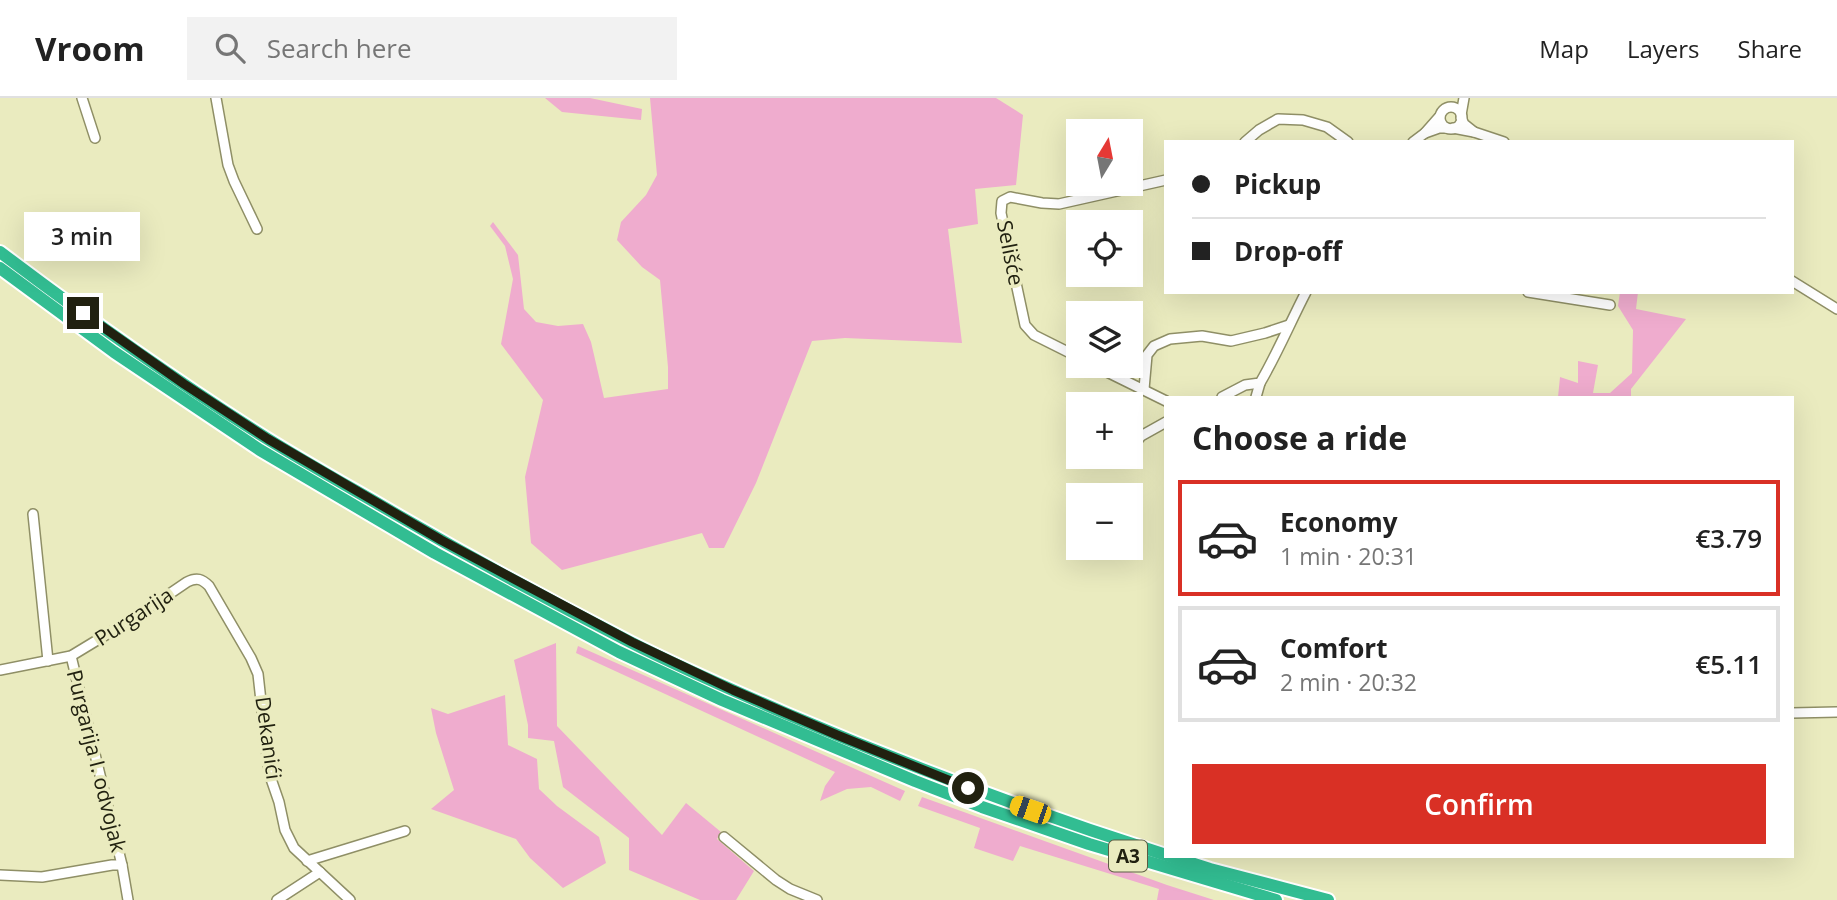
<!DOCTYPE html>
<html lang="en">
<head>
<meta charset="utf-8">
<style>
  :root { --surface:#fff; --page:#f2f2f2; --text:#222; --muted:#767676; --line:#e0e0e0; --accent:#d93025 }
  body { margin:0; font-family:"Open Sans",sans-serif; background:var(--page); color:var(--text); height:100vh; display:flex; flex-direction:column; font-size:26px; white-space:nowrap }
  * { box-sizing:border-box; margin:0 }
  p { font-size:23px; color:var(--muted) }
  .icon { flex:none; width:38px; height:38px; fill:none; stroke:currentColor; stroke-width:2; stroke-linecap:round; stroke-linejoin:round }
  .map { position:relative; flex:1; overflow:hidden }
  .drawer { position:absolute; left:1164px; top:298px; width:630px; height:462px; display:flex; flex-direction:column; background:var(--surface); border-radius:0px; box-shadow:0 7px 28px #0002 }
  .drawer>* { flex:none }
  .guide { position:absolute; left:1164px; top:42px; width:630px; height:154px; border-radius:0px; box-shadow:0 7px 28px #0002; display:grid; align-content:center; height:154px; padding:0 28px; background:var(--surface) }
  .needle { width:46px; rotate:10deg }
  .controls { position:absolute; left:1066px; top:21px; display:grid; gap:14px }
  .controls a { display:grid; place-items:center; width:77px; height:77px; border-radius:0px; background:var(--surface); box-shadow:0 7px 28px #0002; font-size:35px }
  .end { position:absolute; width:32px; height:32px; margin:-16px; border:9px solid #212110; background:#fff; box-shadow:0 0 0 4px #fff }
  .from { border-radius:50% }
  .bubble { position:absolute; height:49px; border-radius:0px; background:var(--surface); box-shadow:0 7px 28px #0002; font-size:23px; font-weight:600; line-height:49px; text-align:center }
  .car { position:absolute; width:21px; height:42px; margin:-21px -10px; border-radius:9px; box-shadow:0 0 5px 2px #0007; background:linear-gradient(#f5c518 24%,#345 0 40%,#f5c518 0 76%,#345 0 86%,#f5c518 0) }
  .guide b { display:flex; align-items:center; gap:24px; height:66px; font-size:26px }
  .guide b+b { border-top:2px solid var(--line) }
  .guide i { width:18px; height:18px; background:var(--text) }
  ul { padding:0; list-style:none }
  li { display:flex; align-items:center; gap:21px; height:116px; margin:0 14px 10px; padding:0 14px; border:4px solid var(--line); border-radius:0px }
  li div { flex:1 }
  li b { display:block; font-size:26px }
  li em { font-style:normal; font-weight:600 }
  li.active { border-color:var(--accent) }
  li>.icon { width:63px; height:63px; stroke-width:1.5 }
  h2 { padding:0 28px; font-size:32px; line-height:84px }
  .primary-button { display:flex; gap:14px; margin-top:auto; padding:14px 28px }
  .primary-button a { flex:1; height:80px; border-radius:0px; background:var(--accent); color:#fff; font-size:28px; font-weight:600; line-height:80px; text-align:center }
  header { display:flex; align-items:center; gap:42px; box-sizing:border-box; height:98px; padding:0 35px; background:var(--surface); border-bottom:2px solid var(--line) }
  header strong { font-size:33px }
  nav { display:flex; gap:38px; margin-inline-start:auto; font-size:24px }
  .search { width:490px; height:63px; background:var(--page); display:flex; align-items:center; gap:18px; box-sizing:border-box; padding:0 24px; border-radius:0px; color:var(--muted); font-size:26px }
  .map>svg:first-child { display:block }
  .green { fill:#efacce }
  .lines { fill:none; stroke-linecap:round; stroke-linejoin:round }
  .minor-casing { stroke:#8f8f66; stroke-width:12 }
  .highway-casing { stroke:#fff; stroke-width:16 }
  .minor { stroke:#fff; stroke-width:9 }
  .highway { stroke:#32bd92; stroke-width:12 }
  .route { stroke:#212110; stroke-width:9 }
  .labels { text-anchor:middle; stroke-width:7; stroke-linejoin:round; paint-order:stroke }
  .shield { fill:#eaebbf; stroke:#5d5e44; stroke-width:2 }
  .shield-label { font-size:19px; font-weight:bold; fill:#212110 }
  .street-label { font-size:21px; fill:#212110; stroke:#eaebbf }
</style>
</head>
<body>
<header>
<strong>Vroom</strong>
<div class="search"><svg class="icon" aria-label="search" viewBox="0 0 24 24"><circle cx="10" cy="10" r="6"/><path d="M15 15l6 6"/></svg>Search here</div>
<nav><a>Map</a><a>Layers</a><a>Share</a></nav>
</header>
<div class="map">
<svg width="1837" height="802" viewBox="0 0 1837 802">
  <rect width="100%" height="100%" fill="#eaebbf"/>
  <g class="green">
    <polygon points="545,0 590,0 642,11 641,22 562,14"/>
    <polygon points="650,0 996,0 1023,17 1016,87 975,91 978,126 948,131 962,245 845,240 812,243 756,385 724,450 709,450 702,435 562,472 531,445 525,379 543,302 501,246 513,181 505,148 490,128 493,124 518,157 524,211 536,224 558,228 583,226 591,244 604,300 668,291 668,269 660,182 642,169 617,142 621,124 646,97 657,77"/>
    <polygon points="1620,194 1638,194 1636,211 1686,221 1631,291 1631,299 1558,299 1560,279 1578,285 1578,263 1598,267 1593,295 1610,295 1632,275 1633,232 1618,208"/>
    <polygon points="556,545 557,628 662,737 686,705 721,734 717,741 754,773 736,802 700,802 629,772 629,740 563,689 554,643 528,640 528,627 514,562"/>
    <polygon points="578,548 905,693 900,703 871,689 847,691 820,703 825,688 835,674 576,555"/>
    <polygon points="505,597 508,647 537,661 539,691 557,708 599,739 606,765 563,790 530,760 516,741 431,711 454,692 436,635 431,610 448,616"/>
    <polygon points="922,699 1167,787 1214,802 1157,802 1159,791 1020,748 1013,763 974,750 980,730 918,708"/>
  </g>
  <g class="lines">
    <g class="minor-casing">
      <g id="minor">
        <polyline points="82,0 95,40"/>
        <polyline points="216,0 228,67 234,83 257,131"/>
        <circle cx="1451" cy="20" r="11"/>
        <polyline points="1461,17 1464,0"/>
        <polyline points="1440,18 1425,35 1439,30 1447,30"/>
        <polyline points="1453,30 1474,34 1464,26 1461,20"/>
        <polyline points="1474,34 1504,44"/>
        <polyline points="1245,44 1259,32 1278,21 1303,22 1327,29 1348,44"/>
        <polyline points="1413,44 1425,35"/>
        <polyline points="1792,183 1837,211"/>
        <polyline points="1528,194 1610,207"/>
        <polyline points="1078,259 1034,237 1025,227 1001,115 1002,103 1010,99 1042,105 1059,106 1166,82"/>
        <polyline points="1095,268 1166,303"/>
        <polyline points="1144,291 1147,257 1154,248 1170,241 1202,238 1231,243 1265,235 1289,227"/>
        <path d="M1222 299 1245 287 1260 285C1277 256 1290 225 1306 194"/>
        <polyline points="1256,299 1260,285"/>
        <polyline points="1130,351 1141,338 1166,324"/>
        <polyline points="33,416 48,563"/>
        <polyline points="71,558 122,767 128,802"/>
        <path d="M0 572 71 558 137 518 187 484C197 479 202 481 209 488L251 560 258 576 269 675 279 704 285 732 294 750 350 802"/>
        <polyline points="1792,615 1837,614"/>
        <polyline points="724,739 776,782 790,791 817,802"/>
        <polyline points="307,763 405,733"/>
        <polyline points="0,777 42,779 112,767 122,767"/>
        <polyline points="277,802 320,774"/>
      </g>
    </g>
    <g class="highway-casing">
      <g id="highway">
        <path d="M0 154C86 219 174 282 266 340 303 363 342 385 380 407 462 455 546 501 630 544 681 570 734 593 787 616 911 669 1037 716 1166 757"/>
        <polyline points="0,170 114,254 260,352 435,455 619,554 722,602 915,683 982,709 1089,746 1276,802"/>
        <polyline points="1169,758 1210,771 1328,802"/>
      </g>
    </g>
    <use href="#minor" class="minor"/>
    <use href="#highway" class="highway"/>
  </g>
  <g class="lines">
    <polyline class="route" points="83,215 184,286 268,341 441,442 632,544 733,592 837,637 968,690"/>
  </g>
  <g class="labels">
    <rect class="shield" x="1109" y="742.5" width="38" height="31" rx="5"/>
    <g class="shield-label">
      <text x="1128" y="765">A3</text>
    </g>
    <g class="street-label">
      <text transform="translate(1010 155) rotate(79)" y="7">Selišće</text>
      <text transform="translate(134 519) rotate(-33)" y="7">Purgarija</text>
      <text transform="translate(268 640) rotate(82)" y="7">Dekanići</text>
      <text transform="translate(96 663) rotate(76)" y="7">Purgarija I. odvojak</text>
    </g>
  </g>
</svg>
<div class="controls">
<a><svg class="needle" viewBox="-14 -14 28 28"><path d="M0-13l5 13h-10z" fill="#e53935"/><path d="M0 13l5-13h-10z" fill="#767676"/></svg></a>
<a><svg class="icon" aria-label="locate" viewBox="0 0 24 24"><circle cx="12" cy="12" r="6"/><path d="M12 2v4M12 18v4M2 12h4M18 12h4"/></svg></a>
<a><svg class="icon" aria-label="layers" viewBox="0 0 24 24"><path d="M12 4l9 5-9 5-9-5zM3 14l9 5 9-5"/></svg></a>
<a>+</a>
<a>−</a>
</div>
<i class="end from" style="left:968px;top:690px"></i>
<i class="end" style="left:83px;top:215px"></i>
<div class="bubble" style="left:24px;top:114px;width:116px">3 min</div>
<i class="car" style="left:1030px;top:712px;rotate:289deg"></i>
<div class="guide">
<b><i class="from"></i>Pickup</b>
<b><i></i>Drop-off</b>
</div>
<section class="drawer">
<h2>Choose a ride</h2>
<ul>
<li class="active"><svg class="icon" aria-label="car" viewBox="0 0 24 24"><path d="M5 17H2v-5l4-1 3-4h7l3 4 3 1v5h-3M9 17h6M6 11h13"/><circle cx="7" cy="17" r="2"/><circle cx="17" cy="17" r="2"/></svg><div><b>Economy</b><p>1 min · 20:31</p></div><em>€3.79</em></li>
<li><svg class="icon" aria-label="car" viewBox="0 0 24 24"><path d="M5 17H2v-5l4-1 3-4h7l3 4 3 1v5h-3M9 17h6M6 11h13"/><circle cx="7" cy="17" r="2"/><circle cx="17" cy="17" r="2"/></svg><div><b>Comfort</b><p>2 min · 20:32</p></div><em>€5.11</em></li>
</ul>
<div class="primary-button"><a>Confirm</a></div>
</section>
</div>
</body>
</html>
